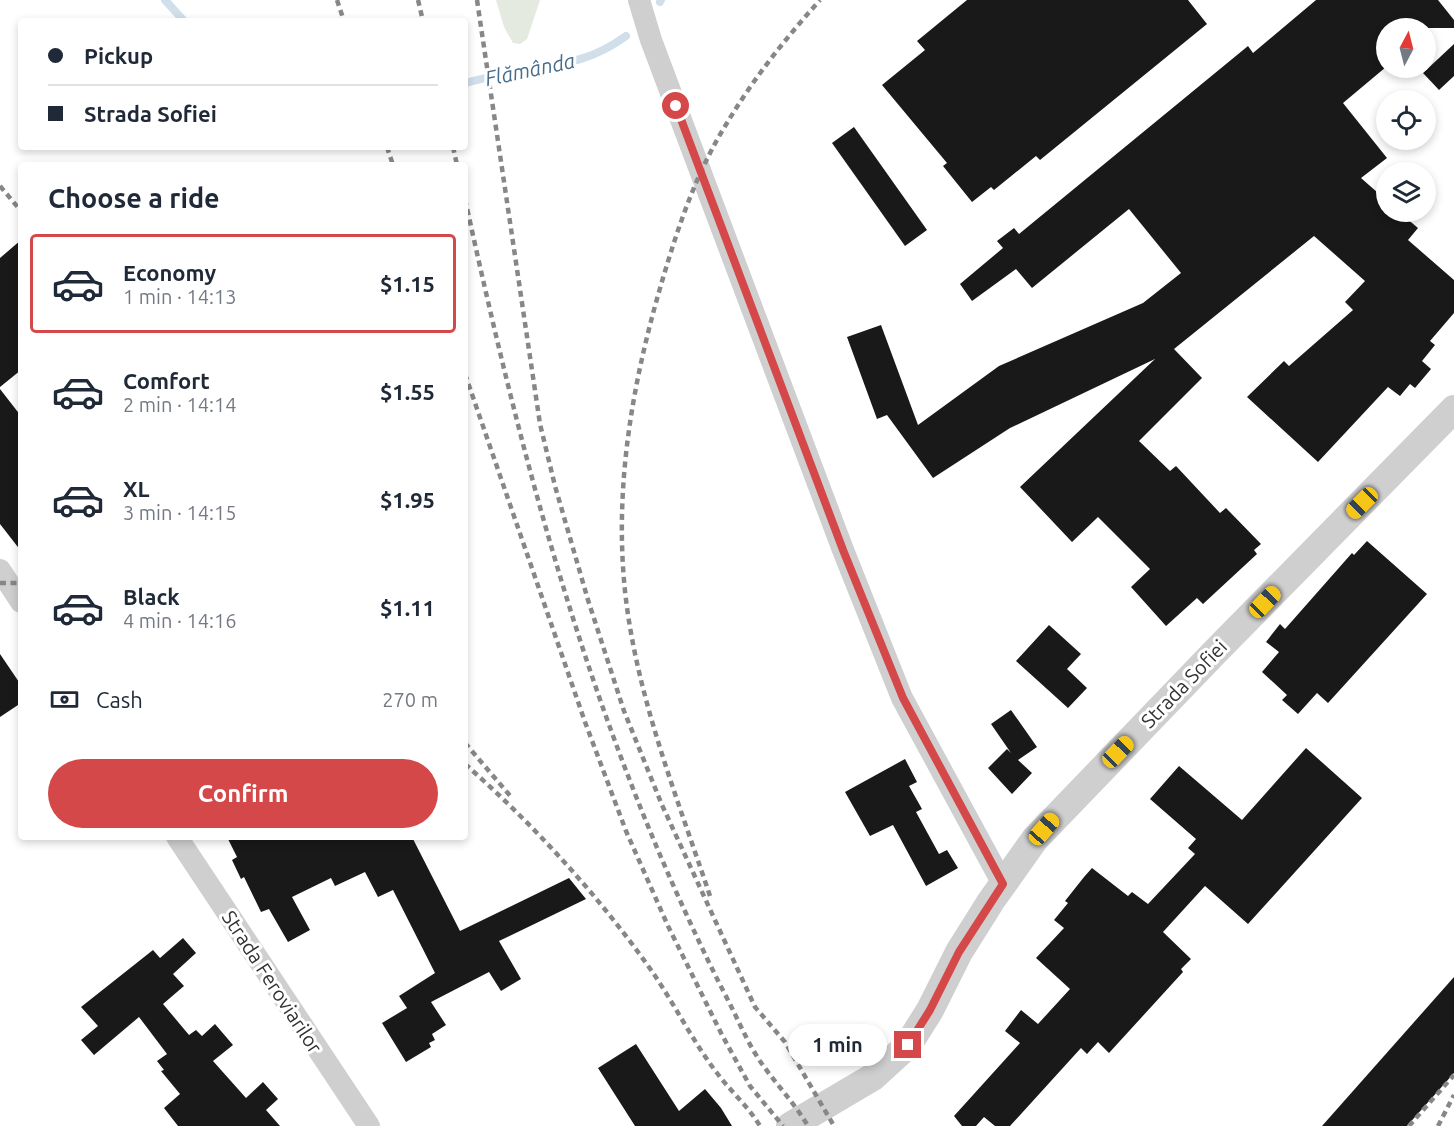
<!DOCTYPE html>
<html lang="en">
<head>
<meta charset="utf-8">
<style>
  :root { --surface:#fff; --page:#f2f2f3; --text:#1f2937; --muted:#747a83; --line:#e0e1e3; --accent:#d54849 }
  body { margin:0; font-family:Ubuntu,sans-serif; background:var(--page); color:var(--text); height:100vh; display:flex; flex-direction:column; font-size:22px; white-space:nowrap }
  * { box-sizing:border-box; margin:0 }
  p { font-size:20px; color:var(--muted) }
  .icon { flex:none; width:33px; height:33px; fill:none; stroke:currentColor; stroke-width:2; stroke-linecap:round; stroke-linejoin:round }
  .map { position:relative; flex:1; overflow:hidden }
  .side { position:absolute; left:18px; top:162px; width:450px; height:678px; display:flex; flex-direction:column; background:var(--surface); border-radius:6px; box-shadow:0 3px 9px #0003 }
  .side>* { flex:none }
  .guide { position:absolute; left:18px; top:18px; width:450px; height:132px; border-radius:6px; box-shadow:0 3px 9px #0003; display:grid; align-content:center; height:132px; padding:0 30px; background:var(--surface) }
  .needle { width:39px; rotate:7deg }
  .tools { position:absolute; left:1376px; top:18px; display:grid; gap:12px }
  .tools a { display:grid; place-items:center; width:60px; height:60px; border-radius:50%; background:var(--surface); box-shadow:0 3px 9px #0003; font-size:30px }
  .end { position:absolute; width:27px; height:27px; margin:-14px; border:8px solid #d54849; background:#fff; box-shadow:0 0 0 3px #fff }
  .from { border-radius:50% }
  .bubble { position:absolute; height:42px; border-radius:21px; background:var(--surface); box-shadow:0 3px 9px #0003; font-size:20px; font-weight:700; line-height:42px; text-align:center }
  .car { position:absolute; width:18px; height:36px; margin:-18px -9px; border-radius:8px; box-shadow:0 0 4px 2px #0007; background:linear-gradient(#f5c518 24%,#345 0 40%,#f5c518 0 76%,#345 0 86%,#f5c518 0) }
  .guide b { display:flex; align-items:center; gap:21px; height:57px; font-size:22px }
  .guide b+b { border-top:2px solid var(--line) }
  .guide i { width:15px; height:15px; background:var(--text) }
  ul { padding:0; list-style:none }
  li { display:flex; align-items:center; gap:18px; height:99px; margin:0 12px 9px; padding:0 18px; border:3px solid transparent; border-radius:6px }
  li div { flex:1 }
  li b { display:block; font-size:22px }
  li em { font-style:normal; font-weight:700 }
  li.active { border-color:var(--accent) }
  li>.icon { width:54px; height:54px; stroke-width:1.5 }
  h2 { padding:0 30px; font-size:27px; line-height:72px }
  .pay { display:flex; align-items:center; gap:15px; height:66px; padding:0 30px; font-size:22px }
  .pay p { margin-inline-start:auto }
  .action { display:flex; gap:12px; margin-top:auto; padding:12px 30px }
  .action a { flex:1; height:69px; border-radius:36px; background:var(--accent); color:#fff; font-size:24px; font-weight:700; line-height:69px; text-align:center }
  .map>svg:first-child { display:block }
  .green { fill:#e4eadf }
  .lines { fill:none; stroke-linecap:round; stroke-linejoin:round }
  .stream { stroke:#d1dfea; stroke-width:8 }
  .building { fill:#191919 }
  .minor { stroke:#cfcfcf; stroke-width:22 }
  .tertiary { stroke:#cfcfcf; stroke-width:28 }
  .rail { stroke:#878787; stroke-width:4.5; stroke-dasharray:6 4.5; stroke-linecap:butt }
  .route { stroke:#d54849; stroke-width:8 }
  .labels { text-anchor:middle; stroke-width:6; stroke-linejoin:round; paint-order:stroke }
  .street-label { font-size:20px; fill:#323232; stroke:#fff }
  .water-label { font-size:21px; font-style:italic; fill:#476d8d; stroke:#fff }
</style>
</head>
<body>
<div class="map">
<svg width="1454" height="1126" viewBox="0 0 1454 1126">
  <rect width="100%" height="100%" fill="#fff"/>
  <polygon class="green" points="496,0 540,0 527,39 520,44 513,43 504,27"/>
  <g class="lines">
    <g class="stream">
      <polyline points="165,0 184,21"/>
      <polyline points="660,2 661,0"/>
      <path d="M465 83C486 78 508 72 529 69 568 63 593 60 626 36"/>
    </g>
  </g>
  <g class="building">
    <polygon points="967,0 1188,0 1207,24 1040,160 1036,156 994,190 991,187 972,202 943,166 947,163 882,85 925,50 917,41"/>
    <polygon points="1316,0 1438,0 1454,20 1454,28 1386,28 1386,67 1343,103 1387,158 1361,178 1386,200 1386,212 1399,212 1418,228 1408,240 1454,280 1454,313 1430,341 1435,345 1422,361 1431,369 1415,388 1410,384 1400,396 1388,387 1318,462 1247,397 1284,361 1289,366 1353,310 1345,302 1365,281 1314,236 1174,349 1202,378 1139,441 1170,471 1176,466 1220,513 1226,508 1261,544 1254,550 1257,554 1203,604 1197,598 1166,626 1131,587 1150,569 1098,517 1072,542 1020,487 1155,359 1010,428 933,478 887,415 877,419 847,337 881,325 918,425 999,366 1143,303 1181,273 1129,209 1032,288 1016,269 972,301 960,284 1003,248 997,241 1014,228 1019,234 1248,46 1253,53"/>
    <polygon points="1454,44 1454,76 1439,90 1423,73"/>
    <polygon points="854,127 927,230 905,246 832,143"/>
    <polygon points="21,240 21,370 0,387 0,258"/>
    <polygon points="0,389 21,416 21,551 0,524"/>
    <polygon points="1367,541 1427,594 1328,703 1317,693 1298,714 1282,700 1287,695 1262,672 1279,652 1266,642 1280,624 1285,629 1352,553 1354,555"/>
    <polygon points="1049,625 1081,654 1067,669 1087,688 1068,708 1016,661"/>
    <polygon points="0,654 21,685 21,703 0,717"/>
    <polygon points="1011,710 1037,747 1018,760 1032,773 1012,794 988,768 1007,749 1011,753 991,724"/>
    <polygon points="1306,748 1362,798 1248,924 1205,886 1163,932 1191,959 1181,969 1183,972 1109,1053 1098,1042 1087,1054 1081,1048 1010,1126 995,1126 984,1117 976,1126 962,1126 954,1116 1020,1043 1005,1031 1021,1010 1038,1024 1070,989 1036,958 1064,928 1054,920 1068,903 1065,901 1084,877 1092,868 1128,896 1132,892 1148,904 1195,854 1188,848 1196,839 1150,799 1179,766 1242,820"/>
    <polygon points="905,759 917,782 909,786 922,809 916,812 939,854 947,850 958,868 926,886 893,825 870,836 845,792"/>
    <polygon points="227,837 412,837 460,931 569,878 586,899 499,941 521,979 501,991 489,972 431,1002 446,1025 432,1034 435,1040 429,1043 431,1047 406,1062 382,1023 407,1008 399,996 435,973 393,890 378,897 365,872 335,886 331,878 292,897 310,930 288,942 269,909 261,912 244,877 241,879 232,860 237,857"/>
    <polygon points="183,938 196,953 173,974 184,986 163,1004 189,1035 196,1030 202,1036 215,1024 233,1045 213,1061 246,1098 263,1082 278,1099 266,1110 280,1126 178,1126 164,1108 180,1094 161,1071 164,1070 157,1061 167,1054 139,1017 94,1055 81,1040 98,1026 81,1007 153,950 160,958"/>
    <polygon points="1454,977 1454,1073 1407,1126 1322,1126"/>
    <polygon points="636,1044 679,1111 705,1089 721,1108 732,1126 635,1126 598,1068"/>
  </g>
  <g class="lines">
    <g class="minor">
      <polyline points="639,0 651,40 701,173 843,550 902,698 1003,884"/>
      <polyline points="0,570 21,602"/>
      <polyline points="177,837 369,1126"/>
    </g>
    <polyline class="tertiary" points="790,1126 873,1077 908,1045 930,1010 959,952 991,901 1035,839 1216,651 1454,409"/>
    <g class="rail">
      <polyline points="337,0 344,21"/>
      <polyline points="418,0 423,21"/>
      <polyline points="477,0 540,424 555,486 588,600 624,711 662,805 755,1007 785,1042 834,1126"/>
      <polyline points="387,147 393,165"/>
      <polyline points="453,147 457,165"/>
      <polyline points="0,186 21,211"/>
      <path d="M465 199C517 437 575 664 674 887 692 927 710 966 730 1004 739 1022 747 1041 758 1058 773 1081 794 1102 808 1126"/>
      <polyline points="465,374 585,722 626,831 668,926 722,1035 750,1086 783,1126"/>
      <polyline points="0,583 21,583"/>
      <polyline points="465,743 512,798"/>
      <path d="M465 764C534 825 598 895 651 970 674 1003 693 1042 717 1073 731 1092 748 1106 760 1126"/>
      <path d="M710 896C677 797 636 695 625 591 614 485 633 379 663 278 679 224 697 171 727 123 753 79 786 38 820 0"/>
      <polyline points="1409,1126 1454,1075"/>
      <polyline points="1438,1126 1454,1095"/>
    </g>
  </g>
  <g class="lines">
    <polyline class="route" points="676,106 843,550 903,698 1003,884 959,952 930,1010 908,1045"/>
  </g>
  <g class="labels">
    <g class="street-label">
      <text transform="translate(1184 684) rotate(-46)" y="7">Strada Sofiei</text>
      <text transform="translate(272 982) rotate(57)" y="7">Strada Feroviarilor</text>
    </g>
    <g class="water-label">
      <text transform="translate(530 70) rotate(-12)" y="7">Flămânda</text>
    </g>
  </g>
</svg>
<div class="tools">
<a><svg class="needle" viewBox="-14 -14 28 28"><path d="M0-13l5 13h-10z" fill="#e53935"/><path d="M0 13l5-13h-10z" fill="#747a83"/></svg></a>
<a><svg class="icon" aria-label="locate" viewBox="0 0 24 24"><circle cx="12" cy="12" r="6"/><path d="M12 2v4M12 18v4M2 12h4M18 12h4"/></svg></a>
<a><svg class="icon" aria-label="layers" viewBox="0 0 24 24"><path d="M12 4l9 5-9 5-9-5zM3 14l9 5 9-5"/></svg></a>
</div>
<i class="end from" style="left:676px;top:106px"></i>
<i class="end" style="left:908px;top:1045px"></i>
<div class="bubble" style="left:788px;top:1024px;width:99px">1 min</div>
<i class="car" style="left:1362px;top:503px;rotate:225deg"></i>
<i class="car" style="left:1265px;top:602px;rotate:44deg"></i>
<i class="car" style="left:1118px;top:752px;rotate:44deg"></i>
<i class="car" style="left:1044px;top:829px;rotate:41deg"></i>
<div class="guide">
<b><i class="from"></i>Pickup</b>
<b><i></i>Strada Sofiei</b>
</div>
<section class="side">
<h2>Choose a ride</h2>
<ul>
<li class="active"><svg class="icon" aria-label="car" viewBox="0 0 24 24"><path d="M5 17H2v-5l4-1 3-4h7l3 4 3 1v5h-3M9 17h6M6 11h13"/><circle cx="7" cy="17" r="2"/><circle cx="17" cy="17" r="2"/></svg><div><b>Economy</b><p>1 min · 14:13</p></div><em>$1.15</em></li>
<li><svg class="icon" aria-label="car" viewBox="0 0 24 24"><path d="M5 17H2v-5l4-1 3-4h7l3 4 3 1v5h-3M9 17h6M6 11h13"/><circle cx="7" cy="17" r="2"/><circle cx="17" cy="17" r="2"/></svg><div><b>Comfort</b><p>2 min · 14:14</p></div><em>$1.55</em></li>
<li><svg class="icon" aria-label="car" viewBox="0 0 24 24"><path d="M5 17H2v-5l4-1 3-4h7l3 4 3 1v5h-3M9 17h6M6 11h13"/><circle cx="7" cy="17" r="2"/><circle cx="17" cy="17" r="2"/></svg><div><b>XL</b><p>3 min · 14:15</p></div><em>$1.95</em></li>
<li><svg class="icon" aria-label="car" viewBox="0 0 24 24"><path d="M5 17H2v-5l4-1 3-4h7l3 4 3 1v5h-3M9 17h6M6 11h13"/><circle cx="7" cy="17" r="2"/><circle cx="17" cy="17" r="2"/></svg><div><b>Black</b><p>4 min · 14:16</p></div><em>$1.11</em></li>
</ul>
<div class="pay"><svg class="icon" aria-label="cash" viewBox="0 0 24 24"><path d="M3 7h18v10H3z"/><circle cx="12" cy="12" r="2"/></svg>Cash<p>270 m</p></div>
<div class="action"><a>Confirm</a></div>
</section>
</div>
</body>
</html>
